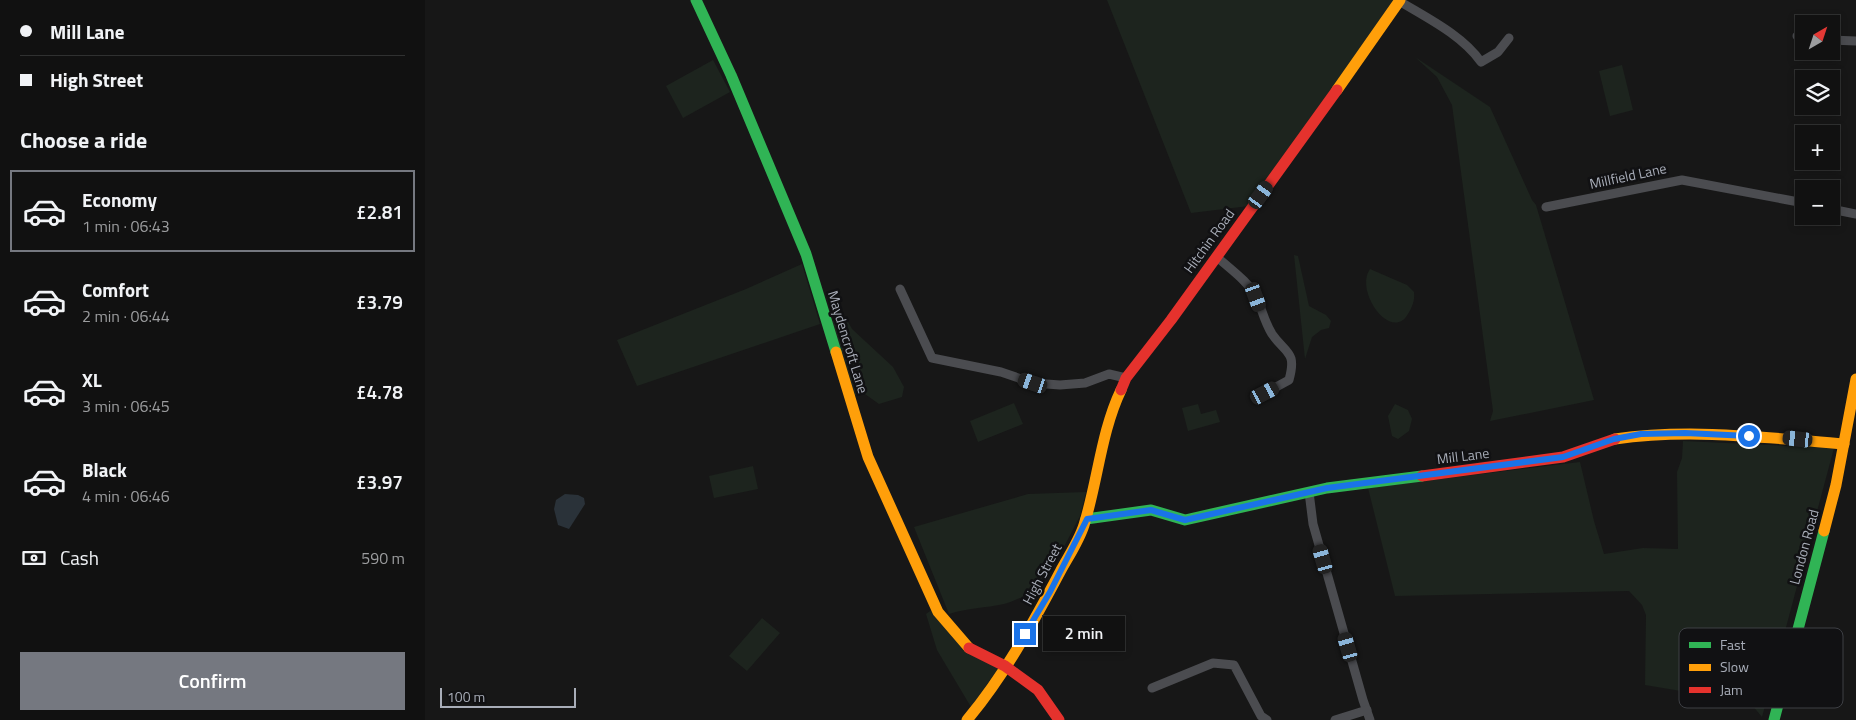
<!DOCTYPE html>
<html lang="en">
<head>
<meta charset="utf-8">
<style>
  :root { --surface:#111; --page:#1e1f1f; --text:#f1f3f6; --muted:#9c9d9f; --line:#303131; --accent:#757880 }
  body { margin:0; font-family:"Titillium Web",sans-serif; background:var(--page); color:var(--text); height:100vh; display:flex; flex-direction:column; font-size:19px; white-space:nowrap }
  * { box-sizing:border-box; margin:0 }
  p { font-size:16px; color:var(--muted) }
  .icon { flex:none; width:28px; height:28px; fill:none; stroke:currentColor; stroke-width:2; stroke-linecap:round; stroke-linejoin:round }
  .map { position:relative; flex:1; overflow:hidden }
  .drawer { display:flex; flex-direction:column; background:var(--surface); width:425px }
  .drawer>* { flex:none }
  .top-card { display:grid; align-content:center; height:110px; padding:0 20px; background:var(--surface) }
  .needle { width:32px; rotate:39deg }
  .controls { position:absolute; left:1370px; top:15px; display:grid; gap:10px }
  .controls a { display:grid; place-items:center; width:45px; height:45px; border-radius:0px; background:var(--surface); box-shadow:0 2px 8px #0003,0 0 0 1px var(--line); font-size:25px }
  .scale { position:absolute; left:15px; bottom:12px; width:136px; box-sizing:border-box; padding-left:5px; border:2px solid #a8adb8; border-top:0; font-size:14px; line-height:18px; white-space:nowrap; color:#a8adb8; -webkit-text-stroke:4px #111113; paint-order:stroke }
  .end { position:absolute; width:22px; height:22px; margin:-11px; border:6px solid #1a73e8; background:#fff; box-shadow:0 0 0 2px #fff }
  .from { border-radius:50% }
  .bubble { position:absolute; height:35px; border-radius:0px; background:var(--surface); box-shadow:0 2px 8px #0003,0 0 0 1px var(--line); font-size:16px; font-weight:600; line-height:35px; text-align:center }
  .car { position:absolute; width:15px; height:30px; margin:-15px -8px; border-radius:6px; box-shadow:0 0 4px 1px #0007; background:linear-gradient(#222 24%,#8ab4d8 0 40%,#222 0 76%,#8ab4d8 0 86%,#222 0) }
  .top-card b { display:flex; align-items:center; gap:18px; height:48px; font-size:19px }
  .top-card b+b { border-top:1px solid var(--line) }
  .top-card i { width:12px; height:12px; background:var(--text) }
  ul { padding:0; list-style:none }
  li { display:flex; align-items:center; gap:15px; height:82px; margin:0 10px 8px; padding:0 10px; border:2px solid transparent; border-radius:0px }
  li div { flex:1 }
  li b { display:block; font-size:19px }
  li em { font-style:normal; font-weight:600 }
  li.selected { border-color:var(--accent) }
  li>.icon { width:45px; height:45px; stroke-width:1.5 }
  h2 { padding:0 20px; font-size:22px; line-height:60px }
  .pay { display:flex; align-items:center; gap:12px; height:55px; padding:0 20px; font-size:19px }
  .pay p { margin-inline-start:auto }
  .action { display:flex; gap:10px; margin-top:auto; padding:10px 20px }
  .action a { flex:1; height:58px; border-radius:0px; background:var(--accent); color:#fff; font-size:20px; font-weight:600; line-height:58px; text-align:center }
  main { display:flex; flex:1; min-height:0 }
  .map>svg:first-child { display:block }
  .green { fill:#1d241e }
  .water { fill:#2a3239 }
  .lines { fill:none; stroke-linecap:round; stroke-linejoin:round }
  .street { stroke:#4b4c50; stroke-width:9 }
  .fast { stroke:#30b455; stroke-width:11 }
  .slow { stroke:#ff9f0a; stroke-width:11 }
  .jam { stroke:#e5322d; stroke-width:11 }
  .route { stroke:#1a73e8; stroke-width:6 }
  .labels { text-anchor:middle; stroke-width:5; stroke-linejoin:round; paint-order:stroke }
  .street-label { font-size:14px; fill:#a8adb8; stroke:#111113 }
  .key { fill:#111113; stroke:#3e4045; stroke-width:1 }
  .key-label { font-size:14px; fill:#a8adb8 }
</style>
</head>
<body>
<main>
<section class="drawer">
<div class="top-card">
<b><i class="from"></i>Mill Lane</b>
<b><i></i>High Street</b>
</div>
<h2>Choose a ride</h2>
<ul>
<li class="selected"><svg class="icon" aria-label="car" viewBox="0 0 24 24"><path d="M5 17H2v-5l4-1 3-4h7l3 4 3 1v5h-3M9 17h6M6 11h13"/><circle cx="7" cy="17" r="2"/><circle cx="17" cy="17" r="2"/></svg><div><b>Economy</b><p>1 min · 06:43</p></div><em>£2.81</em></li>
<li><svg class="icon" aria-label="car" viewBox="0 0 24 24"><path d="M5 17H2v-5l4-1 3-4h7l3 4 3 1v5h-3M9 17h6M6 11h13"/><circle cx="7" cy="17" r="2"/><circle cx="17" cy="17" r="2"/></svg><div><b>Comfort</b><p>2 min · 06:44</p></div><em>£3.79</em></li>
<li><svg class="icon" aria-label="car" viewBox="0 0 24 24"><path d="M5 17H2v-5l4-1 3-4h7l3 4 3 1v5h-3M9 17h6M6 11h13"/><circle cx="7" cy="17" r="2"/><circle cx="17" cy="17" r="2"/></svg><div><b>XL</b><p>3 min · 06:45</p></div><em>£4.78</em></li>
<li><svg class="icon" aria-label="car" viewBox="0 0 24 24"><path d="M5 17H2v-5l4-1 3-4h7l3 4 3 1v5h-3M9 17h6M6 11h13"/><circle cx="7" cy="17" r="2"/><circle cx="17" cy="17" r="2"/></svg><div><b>Black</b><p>4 min · 06:46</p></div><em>£3.97</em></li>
</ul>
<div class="pay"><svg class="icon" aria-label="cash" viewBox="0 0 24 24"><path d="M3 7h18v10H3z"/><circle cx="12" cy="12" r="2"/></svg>Cash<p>590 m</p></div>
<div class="action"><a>Confirm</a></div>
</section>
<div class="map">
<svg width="1431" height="720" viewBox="0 0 1431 720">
  <rect width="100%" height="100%" fill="#171717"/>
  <g class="green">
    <polygon points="682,0 969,0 824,206 766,213"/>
    <polygon points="990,57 1065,107 1107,200 1111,205 1169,400 1065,421 1068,411 1027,105 1012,77"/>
    <polygon points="288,60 305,92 258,118 241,86"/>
    <polygon points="1197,65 1208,110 1185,116 1174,71"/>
    <polygon points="869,255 873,256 884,306 901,315 906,321 904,328 896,330 887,337 880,359"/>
    <polygon points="377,264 395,324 212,386 192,340 321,289"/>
    <path d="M945 269 982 285 989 292C990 301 987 307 983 314 966 343 929 291 945 269Z"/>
    <polygon points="415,316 421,318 427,329 468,367 479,387 477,397 454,404 440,394 427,396 407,321"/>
    <polygon points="589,403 598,424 553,442 545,421"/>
    <polygon points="773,404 776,414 791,410 795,422 763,431 757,408"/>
    <polygon points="970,404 983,410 987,419 984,431 973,439 967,436 963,416"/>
    <polygon points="1258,441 1409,448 1337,717 1327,705 1322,702 1220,685 1221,615 1217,605 1204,591 970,596 943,488 1155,462 1169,521 1179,554 1218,548 1253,549 1252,472 1257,458"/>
    <polygon points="328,466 333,489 289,498 284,476"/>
    <path d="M661 492 655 516 614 595C602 592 591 601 579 604 561 608 542 608 524 614L489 527 603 494Z"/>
    <polygon points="508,609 530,640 574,667 546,707 512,650 501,614"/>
    <polygon points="337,618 355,633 322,671 304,656"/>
  </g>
  <polygon class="water" points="140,494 153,495 159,498 160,504 144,529 133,525 129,509 131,500"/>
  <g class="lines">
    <g class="street">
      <path d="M974 1C1002 18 1037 35 1056 62L1073 52 1084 38"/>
      <polyline points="1372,36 1379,42"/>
      <polyline points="1406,40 1431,41"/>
      <polyline points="1121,207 1257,180 1379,203"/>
      <polyline points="1406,209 1431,214"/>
      <path d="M792 257C805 269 823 281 832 298 837 310 840 323 847 334 861 354 872 351 864 380L840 393"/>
      <polyline points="475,289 507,358 576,372 608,383 635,385 660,383 684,374 701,378"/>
      <polyline points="884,492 888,524 938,700 945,720"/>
      <polyline points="727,688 788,663 809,665 836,716 842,720"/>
      <polyline points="910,720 942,710"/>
    </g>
    <g class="fast">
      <polyline points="271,0 306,75 381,254 411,352"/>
      <polyline points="661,519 726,510 760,520 902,488 997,476"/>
      <polyline points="1349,720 1399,531"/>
    </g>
    <g class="slow">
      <polyline points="912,90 975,0"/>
      <polyline points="411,352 443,457 513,612 544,648"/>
      <path d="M1190 439C1266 428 1344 438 1419 444"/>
      <polyline points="1399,531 1411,485 1431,379"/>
      <path d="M542 720C579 676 608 623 635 572 643 557 654 541 659 525 673 480 676 432 696 390"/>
    </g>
    <g class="jam">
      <polyline points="696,390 701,378 746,320 912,90"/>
      <polyline points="997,476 1138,457 1190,439"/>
      <polyline points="544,648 580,666 613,690 634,720"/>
    </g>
  </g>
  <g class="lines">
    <polyline class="route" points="600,634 625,592 662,519 726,510 760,520 902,488 1138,457 1189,439 1216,434 1260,433 1324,436"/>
  </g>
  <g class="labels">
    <g class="street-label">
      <text transform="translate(1203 176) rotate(-12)" y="5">Millfield Lane</text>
      <text transform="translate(784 241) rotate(-54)" y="5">Hitchin Road</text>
      <text transform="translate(423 342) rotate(73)" y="5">Maydencroft Lane</text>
      <text transform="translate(1038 456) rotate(-7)" y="5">Mill Lane</text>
      <text transform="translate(1379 547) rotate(-75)" y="5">London Road</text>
      <text transform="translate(617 574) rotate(-62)" y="5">High Street</text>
    </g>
  </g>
  <rect x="1254" y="628" width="164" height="80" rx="8" class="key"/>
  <rect x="1264" y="642" width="22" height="6" fill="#30b455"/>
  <rect x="1264" y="664" width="22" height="7" fill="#ff9f0a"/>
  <rect x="1264" y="687" width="22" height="6" fill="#e5322d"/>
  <g class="key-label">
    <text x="1295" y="650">Fast</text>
    <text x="1295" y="672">Slow</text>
    <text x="1295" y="695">Jam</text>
  </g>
</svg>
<div class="controls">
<a><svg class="needle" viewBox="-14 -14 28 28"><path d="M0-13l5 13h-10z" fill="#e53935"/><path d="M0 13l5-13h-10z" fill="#9c9d9f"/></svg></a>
<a><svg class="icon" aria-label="layers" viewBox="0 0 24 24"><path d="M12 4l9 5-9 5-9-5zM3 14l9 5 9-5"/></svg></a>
<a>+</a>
<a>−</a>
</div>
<div class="scale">100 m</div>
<i class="end from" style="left:1324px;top:436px"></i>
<i class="end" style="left:600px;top:634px"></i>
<div class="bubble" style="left:618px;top:616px;width:82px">2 min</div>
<i class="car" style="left:836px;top:195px;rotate:36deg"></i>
<i class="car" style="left:831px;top:297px;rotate:160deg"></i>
<i class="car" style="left:608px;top:383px;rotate:289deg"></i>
<i class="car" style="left:840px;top:393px;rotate:62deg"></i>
<i class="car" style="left:1373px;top:439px;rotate:276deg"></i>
<i class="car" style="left:898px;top:559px;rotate:344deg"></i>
<i class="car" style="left:923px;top:647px;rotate:344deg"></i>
</div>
</main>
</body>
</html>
